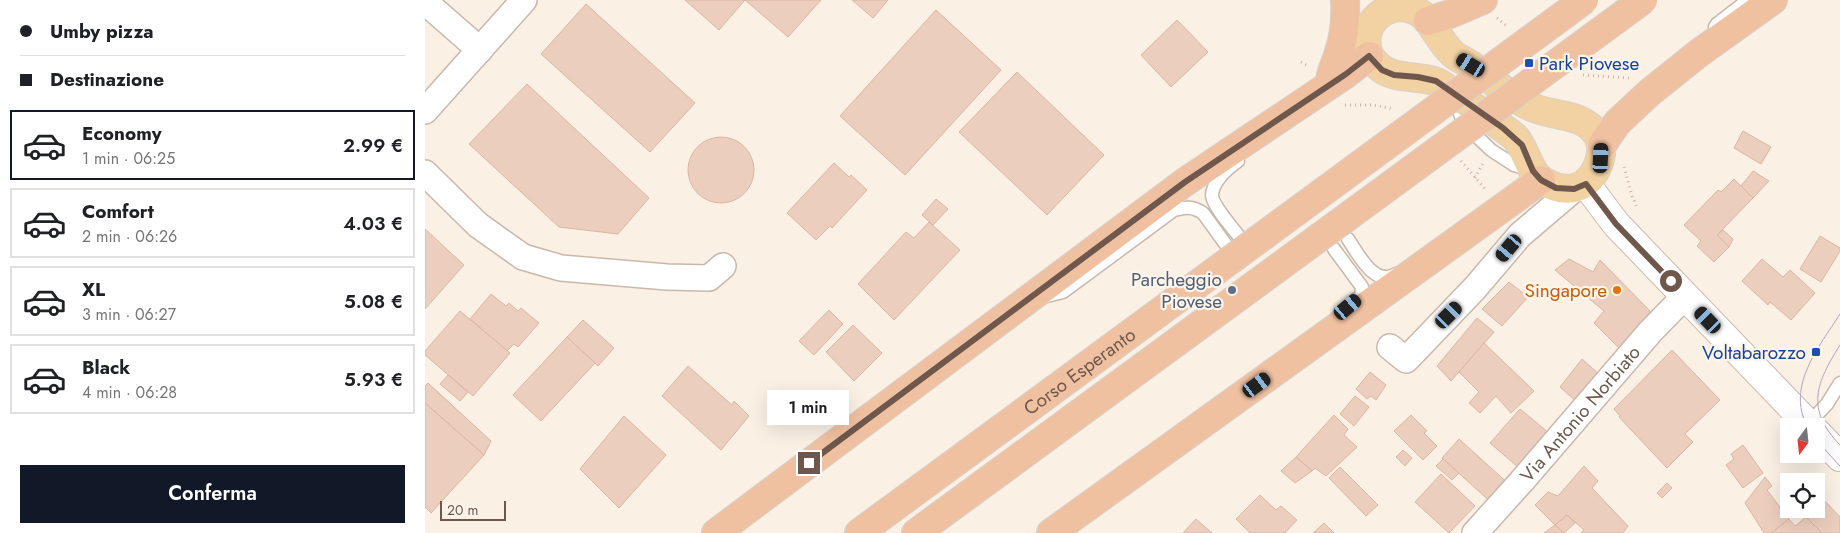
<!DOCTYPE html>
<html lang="it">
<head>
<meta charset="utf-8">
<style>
  :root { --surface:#fff; --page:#f2f2f2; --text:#202124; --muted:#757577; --line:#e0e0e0; --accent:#111827 }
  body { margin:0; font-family:Jost,sans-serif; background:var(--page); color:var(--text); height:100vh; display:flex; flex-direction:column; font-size:19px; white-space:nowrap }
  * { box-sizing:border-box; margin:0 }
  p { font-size:16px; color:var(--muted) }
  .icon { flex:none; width:28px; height:28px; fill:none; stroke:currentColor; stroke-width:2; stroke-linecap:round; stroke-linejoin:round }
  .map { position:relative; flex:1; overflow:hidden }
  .side { display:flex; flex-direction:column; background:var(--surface); width:425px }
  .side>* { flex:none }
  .banner { display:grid; align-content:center; height:110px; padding:0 20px; background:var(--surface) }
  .needle { width:32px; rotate:195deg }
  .tools { position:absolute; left:1355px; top:418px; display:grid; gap:10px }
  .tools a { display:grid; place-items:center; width:45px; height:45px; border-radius:0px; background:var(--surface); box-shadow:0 5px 20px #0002; font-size:25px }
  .scale { position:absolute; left:15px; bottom:12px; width:66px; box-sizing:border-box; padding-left:5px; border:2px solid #6f574c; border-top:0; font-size:14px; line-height:18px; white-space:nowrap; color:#6f574c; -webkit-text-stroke:4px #fdf4ea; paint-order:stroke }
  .end { position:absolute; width:22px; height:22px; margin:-11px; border:6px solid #6f574c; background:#fff; box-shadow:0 0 0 2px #fff }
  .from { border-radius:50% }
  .bubble { position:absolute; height:35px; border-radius:0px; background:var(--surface); box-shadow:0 5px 20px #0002; font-size:16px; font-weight:600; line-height:35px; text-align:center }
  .car { position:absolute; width:15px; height:30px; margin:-15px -8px; border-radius:6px; box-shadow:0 0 4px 1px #0007; background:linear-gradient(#222 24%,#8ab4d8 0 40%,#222 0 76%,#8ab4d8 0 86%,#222 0) }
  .banner b { display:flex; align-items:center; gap:18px; height:48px; font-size:19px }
  .banner b+b { border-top:1px solid var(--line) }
  .banner i { width:12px; height:12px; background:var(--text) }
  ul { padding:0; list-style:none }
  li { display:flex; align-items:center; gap:15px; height:70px; margin:0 10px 8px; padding:0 10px; border:2px solid var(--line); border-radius:0px }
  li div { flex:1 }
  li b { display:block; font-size:19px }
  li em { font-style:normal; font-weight:600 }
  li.selected { border-color:var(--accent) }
  li>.icon { width:45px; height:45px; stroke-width:1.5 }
  .primary-button { display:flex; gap:10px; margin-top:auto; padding:10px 20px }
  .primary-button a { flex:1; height:58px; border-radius:0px; background:var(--accent); color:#fff; font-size:20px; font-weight:600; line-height:58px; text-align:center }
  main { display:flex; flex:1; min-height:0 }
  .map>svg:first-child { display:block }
  .building { fill:#eccebe; stroke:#ddb5a0 }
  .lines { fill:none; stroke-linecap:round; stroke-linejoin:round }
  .service-casing { stroke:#c9b8ab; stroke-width:15 }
  .minor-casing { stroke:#c9b8ab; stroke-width:28 }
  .secondary-casing { stroke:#cebaac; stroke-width:30 }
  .primary-casing { stroke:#d7d0cd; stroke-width:30 }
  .trunk-casing { stroke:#d7d0cd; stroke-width:30 }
  .path { stroke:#d1b2a2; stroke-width:3; stroke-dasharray:1 4; stroke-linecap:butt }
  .service { stroke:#fff; stroke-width:12 }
  .minor { stroke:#fff; stroke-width:25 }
  .secondary { stroke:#fff; stroke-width:28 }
  .primary { stroke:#f2d1a2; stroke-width:28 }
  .trunk { stroke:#f0c1a1; stroke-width:28 }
  .tram { stroke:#b3a4c2; stroke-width:1 }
  .trunk-bridge-casing { stroke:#d7d0cd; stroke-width:30; stroke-linecap:butt }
  .trunk-bridge { stroke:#f0c1a1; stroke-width:28 }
  .route { stroke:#6f574c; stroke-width:6 }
  .transit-dot { fill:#1a4fb4; stroke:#fdf4ea; stroke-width:2 }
  .service-dot { fill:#5c6f8a; stroke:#fdf4ea; stroke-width:2 }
  .food-dot { fill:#e8710a; stroke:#fdf4ea; stroke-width:2 }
  .labels { text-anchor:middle; stroke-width:4.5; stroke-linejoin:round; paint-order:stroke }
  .transit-label { font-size:19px; fill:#164399; stroke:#fdf4ea; text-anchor:start }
  .service-label { font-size:19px; fill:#4e5e75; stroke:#fdf4ea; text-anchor:end }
  .food-label { font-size:19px; fill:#c56008; stroke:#fdf4ea; text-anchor:end }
  .street-label { font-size:19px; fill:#6f574c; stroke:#fdf4ea }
</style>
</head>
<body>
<main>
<section class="side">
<div class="banner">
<b><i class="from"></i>Umby pizza</b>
<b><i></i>Destinazione</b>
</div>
<ul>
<li class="selected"><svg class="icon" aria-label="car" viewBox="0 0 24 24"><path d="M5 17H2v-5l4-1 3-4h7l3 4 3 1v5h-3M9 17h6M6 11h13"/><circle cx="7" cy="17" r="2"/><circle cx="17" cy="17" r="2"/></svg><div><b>Economy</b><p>1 min · 06:25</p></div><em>2.99 €</em></li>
<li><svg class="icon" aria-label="car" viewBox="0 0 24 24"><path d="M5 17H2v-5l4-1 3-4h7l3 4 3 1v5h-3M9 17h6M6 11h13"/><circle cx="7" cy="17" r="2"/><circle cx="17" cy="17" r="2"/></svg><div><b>Comfort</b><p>2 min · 06:26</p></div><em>4.03 €</em></li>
<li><svg class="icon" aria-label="car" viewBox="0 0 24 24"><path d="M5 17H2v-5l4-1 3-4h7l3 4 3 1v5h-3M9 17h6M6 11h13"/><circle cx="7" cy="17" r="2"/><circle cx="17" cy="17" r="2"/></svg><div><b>XL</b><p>3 min · 06:27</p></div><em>5.08 €</em></li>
<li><svg class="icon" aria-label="car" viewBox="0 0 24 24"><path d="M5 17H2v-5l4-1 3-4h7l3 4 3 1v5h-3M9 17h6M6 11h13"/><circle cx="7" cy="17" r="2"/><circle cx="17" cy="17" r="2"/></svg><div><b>Black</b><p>4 min · 06:28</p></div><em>5.93 €</em></li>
</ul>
<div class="primary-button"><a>Conferma</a></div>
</section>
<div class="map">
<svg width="1415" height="533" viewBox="0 0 1415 533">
  <rect width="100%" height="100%" fill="#faf0e4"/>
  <g class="building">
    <polygon points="260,0 320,0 294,30"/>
    <polygon points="320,0 396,0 363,37"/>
    <polygon points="427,0 463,0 448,18"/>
    <polygon points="161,4 270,103 225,152 116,54"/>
    <polygon points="511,10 576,70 480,175 415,116"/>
    <polygon points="752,20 783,52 746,87 716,55"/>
    <polygon points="592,72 679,155 622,215 534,132"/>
    <polygon points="102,84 224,198 193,234 134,227 44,144"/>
    <polygon points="1318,131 1346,147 1336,164 1309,148"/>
    <circle cx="296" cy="170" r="33"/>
    <polygon points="409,163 424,177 426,175 442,190 407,228 405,226 391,240 362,213"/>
    <polygon points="1328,171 1344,181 1328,198 1316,186"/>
    <polygon points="1309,179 1328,198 1292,235 1304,247 1289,262 1272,246 1276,241 1259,225 1293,190 1296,192"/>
    <polygon points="511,199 523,209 508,225 497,215"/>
    <polygon points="504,222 535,250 469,320 433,284 481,232 489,238"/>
    <polygon points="0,229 39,265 0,309"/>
    <polygon points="1298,230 1308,239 1304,247 1292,235"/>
    <polygon points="1395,236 1415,248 1415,251 1396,282 1375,269"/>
    <polygon points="1144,259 1168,272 1175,260 1225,311 1197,351 1169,323 1179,311 1130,270"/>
    <polygon points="1337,259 1358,277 1365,270 1390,293 1366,320 1345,302 1343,305 1317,281"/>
    <polygon points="1084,282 1103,297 1077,326 1057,309"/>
    <polygon points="66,294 81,306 84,303 93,311 96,308 114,323 93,347 89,344 82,351 45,319"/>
    <polygon points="404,310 418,324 389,355 374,341"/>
    <polygon points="35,311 85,353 48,396 0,355 0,351"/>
    <polygon points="1052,318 1069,332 1026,381 1012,366"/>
    <polygon points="158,320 189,348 173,366 142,337"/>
    <polygon points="428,325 457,353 429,381 401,352"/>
    <polygon points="142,337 170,363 116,421 88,395"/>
    <polygon points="1059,343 1109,391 1086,413 1071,396 1055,413 1044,403 1054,392 1034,372"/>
    <polygon points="1247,350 1295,400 1260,434 1268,442 1242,468 1194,417 1195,416 1189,409"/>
    <polygon points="1157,359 1175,375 1154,404 1135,387"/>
    <polygon points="263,366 307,405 309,401 324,416 296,450 237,396"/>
    <polygon points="945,372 961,385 951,400 946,396 942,399 931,389"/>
    <polygon points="23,375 43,392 35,401 15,384"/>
    <polygon points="3,383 66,441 59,455 0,403 0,386"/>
    <polygon points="930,396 944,407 929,426 915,414"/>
    <polygon points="0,403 59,455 6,513 0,507"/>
    <polygon points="1095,409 1124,433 1094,468 1065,443"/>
    <polygon points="909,415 923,429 919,435 932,447 901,476 890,468 887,471 871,457"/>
    <polygon points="986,415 1002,431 999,433 1012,446 998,460 969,431"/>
    <polygon points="199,416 241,455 194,508 155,469"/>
    <polygon points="1034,439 1086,486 1069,505 1017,458"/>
    <polygon points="1318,445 1338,473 1318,488 1301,465 1309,459 1306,454"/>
    <polygon points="978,450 987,458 980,466 971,457"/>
    <polygon points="871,457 887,471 870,483 856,471"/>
    <polygon points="1018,459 1034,473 1027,480 1011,466"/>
    <polygon points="1159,466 1173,481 1167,488 1203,526 1198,533 1156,533 1159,530 1142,515 1130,525 1110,505 1123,492 1133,496"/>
    <polygon points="915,467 953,505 941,516 904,478"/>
    <polygon points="1016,474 1050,506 1024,533 990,502"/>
    <polygon points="1340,477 1347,486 1342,490 1364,519 1346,533 1339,533 1320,503"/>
    <polygon points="1242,483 1247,488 1237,498 1232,493"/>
    <polygon points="835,495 851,510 856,506 872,520 860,533 825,533 811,519"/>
    <polygon points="1398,499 1415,517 1415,533 1397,533 1381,517 1389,509 1391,509 1391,506"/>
    <polygon points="1142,515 1150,523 1139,533 1130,525"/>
    <polygon points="1381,517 1397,533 1346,533 1364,519 1370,526"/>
    <polygon points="771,519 787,533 758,533"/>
    <polygon points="899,523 909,533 888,533"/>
    <polygon points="1130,525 1139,533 1119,533"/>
  </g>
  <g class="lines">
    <g class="service-casing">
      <g id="service">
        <polyline points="1290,27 1292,24 1323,0"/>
        <polyline points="1029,98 1039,124 1066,150 1089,165 1105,170"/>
        <path d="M813 161C802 169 788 181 787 195 787 206 813 234 820 244"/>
        <path d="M923 239C933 254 950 288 971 274"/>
        <polyline points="909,249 937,287 936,296 927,303"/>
        <path d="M618 297 638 292 749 210C761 207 767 206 778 213L807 253"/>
        <polyline points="1383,424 1402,404 1415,383"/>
      </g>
    </g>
    <g class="minor-casing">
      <g id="minor">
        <polyline points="0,2 55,50"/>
        <polyline points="0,111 99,0"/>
        <polyline points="0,173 53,225 98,257 136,268 242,277 284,278 298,266"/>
        <polyline points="965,347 981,360 1050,288 1095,235 1149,189"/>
        <path id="s1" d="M1050 533 1096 482 1225 332 1260 296"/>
      </g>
    </g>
    <g class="secondary-casing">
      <g id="secondary">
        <polyline points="1161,184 1191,224 1385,426"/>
        <polyline points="1391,432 1415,457"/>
      </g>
    </g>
    <g class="primary-casing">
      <path id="primary" d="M972 7C1006 7 1006 33 1027 53 1032 58 1040 61 1046 65 1067 79 1085 98 1109 108 1131 117 1159 113 1173 136 1178 146 1177 155 1173 165 1163 190 1141 195 1118 181 1104 173 1102 151 1090 137 1072 123 1053 110 1034 97 1026 92 1018 84 1009 81 993 76 971 79 957 69 930 50 940 13 972 7Z"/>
    </g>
    <g class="trunk-casing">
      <g id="trunk">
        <polyline points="1003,21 1025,14 1058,0"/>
        <path d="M904 85C906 71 909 67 913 55 919 38 921 17 920 0"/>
        <polyline points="1177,145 1192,123 1224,93 1274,53 1348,0"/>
        <polyline points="291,533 760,182 921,74 944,56"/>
        <polyline points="434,533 581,425"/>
        <polyline points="491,533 603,451"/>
        <polyline points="626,533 1116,180"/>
      </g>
    </g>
    <g class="path">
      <polyline points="1072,18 1083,27"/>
      <polyline points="876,62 883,66"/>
      <polyline points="1158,75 1204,78"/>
      <polyline points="920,105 948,105 969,109"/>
      <polyline points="1036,161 1062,191"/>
      <polyline points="1199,167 1207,196 1212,207"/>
      <polyline points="1050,178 1058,163"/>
    </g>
    <use href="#service" class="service"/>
    <use href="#minor" class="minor"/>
    <use href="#secondary" class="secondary"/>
    <use href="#primary" class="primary"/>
    <use href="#trunk" class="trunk"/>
    <g class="tram">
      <path d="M1415 345C1391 383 1380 409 1415 445"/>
      <path d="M1382 426C1361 386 1394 347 1415 314"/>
      <polyline points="1391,440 1415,466"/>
    </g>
    <g class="trunk-bridge-casing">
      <g id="trunk-bridge">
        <path id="s2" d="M581 425 1159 0"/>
        <polyline points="603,451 1218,0"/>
      </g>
    </g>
    <use href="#trunk-bridge" class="trunk-bridge"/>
  </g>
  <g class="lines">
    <polyline class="route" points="384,463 760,182 921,74 944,56 957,70 969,75 993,77 1011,81 1078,128 1097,145 1108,171 1116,180 1131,188 1149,189 1161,184 1191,224 1246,281"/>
  </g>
  <g class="transit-dot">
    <rect x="1099" y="58" width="10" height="10" rx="2.5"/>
    <rect x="1386" y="347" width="10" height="10" rx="2.5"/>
  </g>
  <circle class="service-dot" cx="807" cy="290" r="5"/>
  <circle class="food-dot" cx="1192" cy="290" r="5"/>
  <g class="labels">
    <g class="transit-label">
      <text x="1114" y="70">Park Piovese</text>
      <text x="1381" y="359" text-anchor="end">Voltabarozzo</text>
    </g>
    <g class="service-label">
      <text x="797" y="286">Parcheggio<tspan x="797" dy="22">Piovese</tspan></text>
    </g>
    <g class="food-label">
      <text x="1182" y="297">Singapore</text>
    </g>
    <g class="street-label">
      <text dy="7" stroke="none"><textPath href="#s2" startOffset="91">Corso Esperanto</textPath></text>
      <text dy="7" stroke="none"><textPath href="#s1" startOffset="159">Via Antonio Norbiato</textPath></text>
    </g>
  </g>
</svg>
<div class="tools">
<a><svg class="needle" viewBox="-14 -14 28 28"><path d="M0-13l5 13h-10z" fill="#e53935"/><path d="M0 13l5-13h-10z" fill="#757577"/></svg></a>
<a><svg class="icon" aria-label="locate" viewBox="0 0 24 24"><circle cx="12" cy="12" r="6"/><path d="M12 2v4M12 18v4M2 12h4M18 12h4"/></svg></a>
</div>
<div class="scale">20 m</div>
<i class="end from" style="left:1246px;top:281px"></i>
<i class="end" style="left:384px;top:463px"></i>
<div class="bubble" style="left:342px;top:390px;width:82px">1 min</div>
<i class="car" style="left:1046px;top:65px;rotate:301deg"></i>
<i class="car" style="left:1176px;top:158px;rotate:3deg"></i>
<i class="car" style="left:1084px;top:248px;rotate:220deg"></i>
<i class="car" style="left:923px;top:307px;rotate:50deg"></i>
<i class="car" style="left:1024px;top:315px;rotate:45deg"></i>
<i class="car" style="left:1283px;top:320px;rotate:316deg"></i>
<i class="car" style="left:832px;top:385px;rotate:54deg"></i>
</div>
</main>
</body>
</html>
